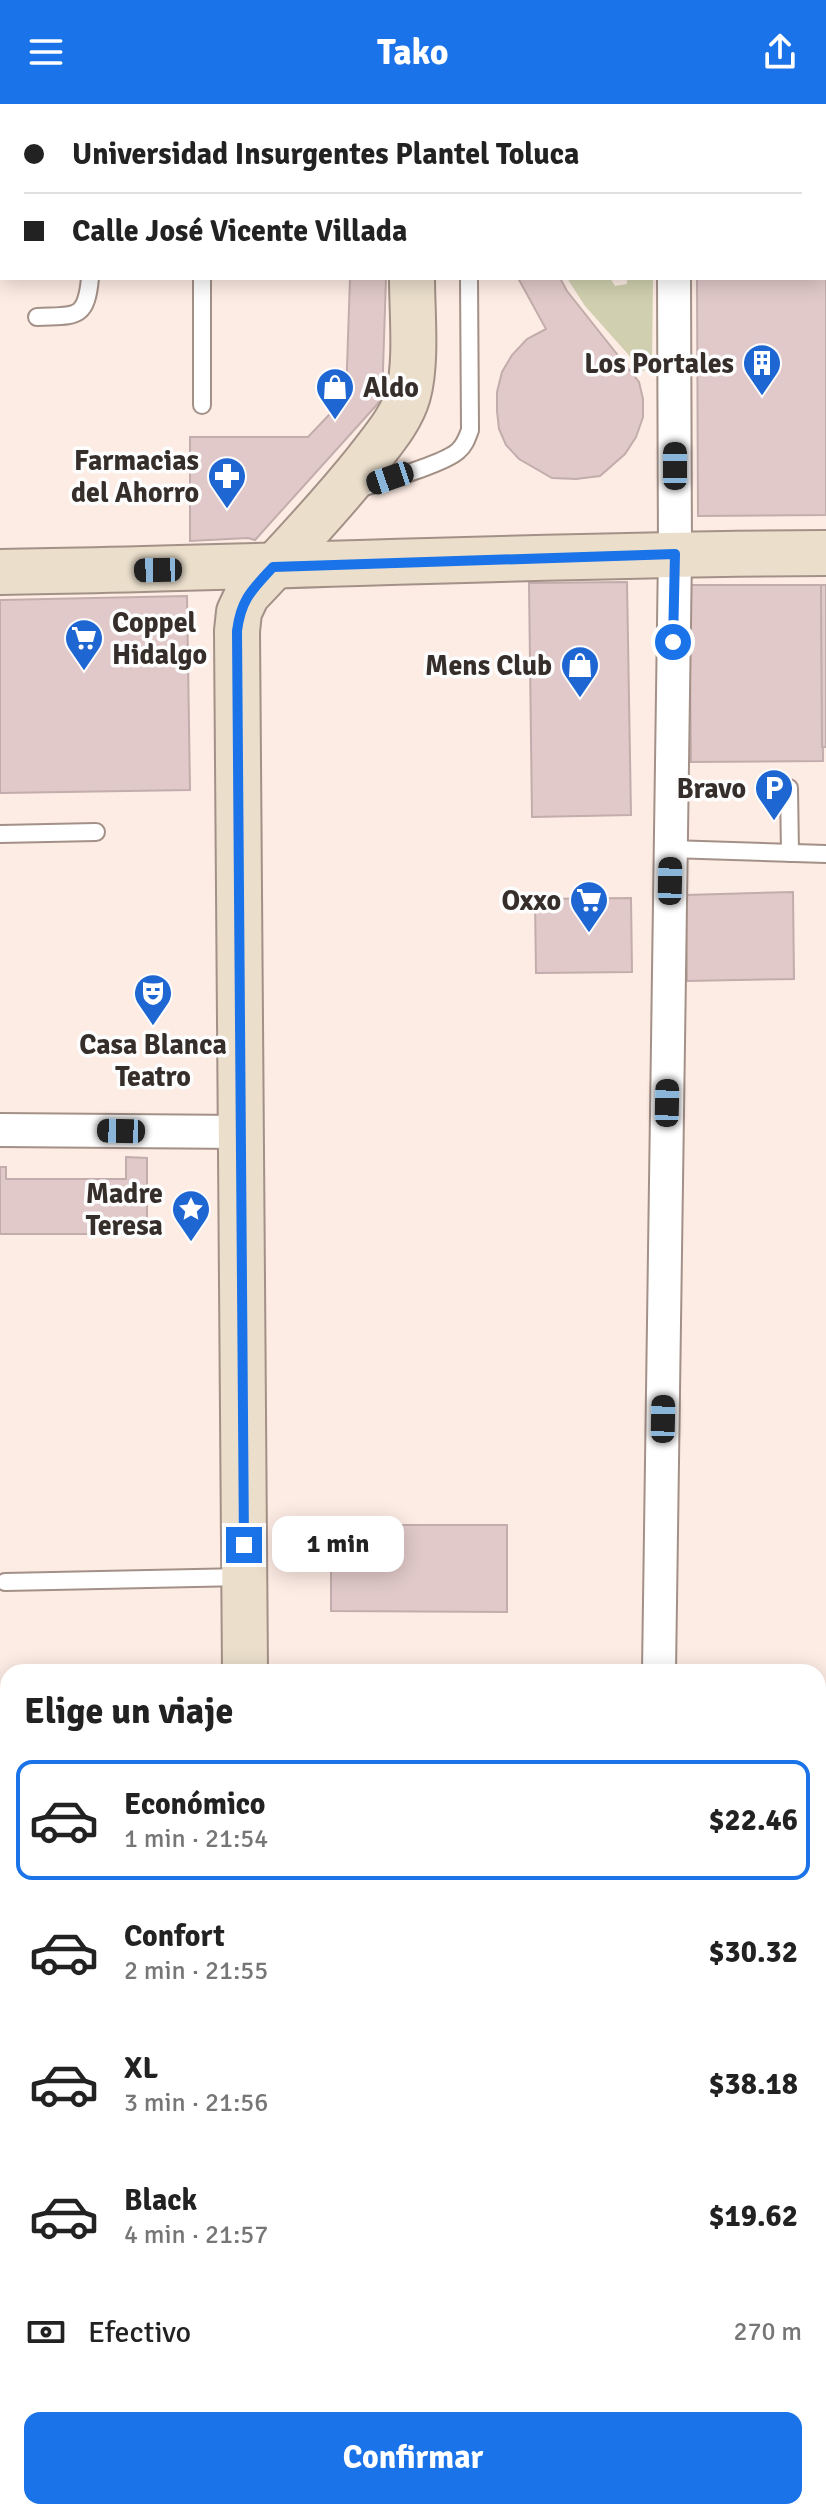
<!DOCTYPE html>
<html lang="es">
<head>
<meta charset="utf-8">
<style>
  :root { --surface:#fff; --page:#f2f2f2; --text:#222; --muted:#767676; --line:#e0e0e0; --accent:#1a73e8 }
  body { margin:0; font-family:Signika,sans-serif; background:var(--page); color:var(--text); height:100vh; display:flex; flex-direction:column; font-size:30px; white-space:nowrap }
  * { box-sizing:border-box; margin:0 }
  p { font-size:26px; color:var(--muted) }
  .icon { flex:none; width:44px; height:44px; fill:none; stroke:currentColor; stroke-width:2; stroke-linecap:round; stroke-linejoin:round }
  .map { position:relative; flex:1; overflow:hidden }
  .drawer { position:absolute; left:0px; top:1560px; width:826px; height:856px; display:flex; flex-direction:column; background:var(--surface); border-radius:24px 24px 0 0; box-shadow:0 4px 20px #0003 }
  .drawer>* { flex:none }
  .guide { position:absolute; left:0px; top:0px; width:826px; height:176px; box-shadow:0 4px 20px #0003; display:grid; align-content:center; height:176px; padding:0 24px; background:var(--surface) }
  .end { position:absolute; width:36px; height:36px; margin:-18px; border:10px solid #1a73e8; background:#fff; box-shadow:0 0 0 4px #fff }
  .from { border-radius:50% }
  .bubble { position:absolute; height:56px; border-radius:16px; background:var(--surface); box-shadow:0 4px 20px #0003; font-size:26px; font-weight:800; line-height:56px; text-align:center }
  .car { position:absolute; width:24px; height:48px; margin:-24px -12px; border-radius:10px; box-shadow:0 0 6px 2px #0007; background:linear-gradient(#222 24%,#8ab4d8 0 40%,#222 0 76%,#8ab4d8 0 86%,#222 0) }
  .guide b { display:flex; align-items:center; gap:28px; height:76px; font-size:30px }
  .guide b+b { border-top:2px solid var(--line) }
  .guide i { width:20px; height:20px; background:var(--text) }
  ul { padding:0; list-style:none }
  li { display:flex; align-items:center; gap:24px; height:120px; margin:0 16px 12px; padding:0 8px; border:4px solid transparent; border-radius:16px }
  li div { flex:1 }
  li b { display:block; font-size:30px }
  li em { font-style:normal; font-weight:800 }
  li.current { border-color:var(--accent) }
  li>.icon { width:72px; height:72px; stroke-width:1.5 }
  h2 { padding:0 24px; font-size:36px; line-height:96px }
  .pay { display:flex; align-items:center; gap:20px; height:88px; padding:0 24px; font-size:30px }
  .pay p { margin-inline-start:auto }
  .primary-button { display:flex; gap:16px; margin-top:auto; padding:16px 24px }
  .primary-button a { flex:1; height:92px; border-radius:16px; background:var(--accent); color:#fff; font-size:32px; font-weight:800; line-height:92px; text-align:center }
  header { display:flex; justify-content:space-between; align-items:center; height:104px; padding:0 24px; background:var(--accent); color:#fff; font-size:36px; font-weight:800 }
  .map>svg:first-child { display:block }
  .green { fill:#d0d0b0 }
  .building { fill:#e1c9c9; stroke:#c3acac; stroke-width:2 }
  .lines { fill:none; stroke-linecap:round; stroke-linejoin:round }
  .lane-casing { stroke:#a39087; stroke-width:20 }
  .street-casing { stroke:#a39087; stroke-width:36 }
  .secondary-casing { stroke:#a39087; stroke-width:48 }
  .lane { stroke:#fff; stroke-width:16 }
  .street { stroke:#fff; stroke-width:32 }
  .secondary { stroke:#ebdfcc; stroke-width:44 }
  .route { stroke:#1a73e8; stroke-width:10 }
  .labels { text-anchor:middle; stroke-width:7; stroke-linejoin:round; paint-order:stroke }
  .poi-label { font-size:28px; font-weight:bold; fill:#362e2a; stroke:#fdfdfd; text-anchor:end }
</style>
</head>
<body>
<header><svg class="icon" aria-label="menu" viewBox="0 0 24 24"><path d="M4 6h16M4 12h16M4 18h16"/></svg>Tako<svg class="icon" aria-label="share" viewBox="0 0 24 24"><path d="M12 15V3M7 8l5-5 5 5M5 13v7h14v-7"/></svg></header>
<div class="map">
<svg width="826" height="2416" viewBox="0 0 826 2416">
  <rect width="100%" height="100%" fill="#fdece4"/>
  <polygon class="green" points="567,174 610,174 615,182 627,180 627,174 653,174 652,262 643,267 585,202"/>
  <g class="building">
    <polygon points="0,0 94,0 94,2 2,2 2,59 0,59"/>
    <rect x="339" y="0" width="40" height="2"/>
    <rect x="472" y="0" width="35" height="2"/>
    <polygon points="697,0 826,0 826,411 698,412 697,174 824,174 824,2 697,2"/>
    <polygon points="350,174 386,174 382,295 255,436 248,434 190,437 190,333 308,333 346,293"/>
    <polygon points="518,174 560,174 567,187 639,278 643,295 643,313 636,333 625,350 600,372 576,375 552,374 519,355 506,341 499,325 497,307 497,288 502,268 512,251 527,235 546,225"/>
    <polygon points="627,478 631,711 532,713 529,479"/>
    <polygon points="689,481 821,481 823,657 691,658"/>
    <polygon points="821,481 826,481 826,643 822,643"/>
    <polygon points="187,492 190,686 0,689 0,496"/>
    <polygon points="793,788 794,875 687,877 686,791"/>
    <polygon points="631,794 632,868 536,869 535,795"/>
    <polygon points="126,1053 147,1054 147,1130 0,1130 0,1063 6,1063 6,1075 126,1075"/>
    <polygon points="331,1421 507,1421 507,1508 331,1507"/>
    <rect x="109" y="2408" width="72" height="8"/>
  </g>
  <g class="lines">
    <g class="lane-casing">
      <g id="lane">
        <polyline points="467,0 467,2"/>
        <polyline points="202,174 202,301"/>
        <path d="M37 213C75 211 86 217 90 174"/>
        <path d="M358 385C380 378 444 360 458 347 465 341 467 334 470 326L469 174"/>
        <polyline points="789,684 790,749"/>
        <polyline points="0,730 96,728"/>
        <polyline points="670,745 826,750"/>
        <polyline points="5,1478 243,1473"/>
        <polyline points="0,2339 8,2339"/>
      </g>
    </g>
    <g class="street-casing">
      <g id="street">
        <polyline points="673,0 673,2"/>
        <polyline points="0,68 2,68"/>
        <polyline points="0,1026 242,1028"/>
        <polyline points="659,1568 675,450 674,174"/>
        <polyline points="649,2416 649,2408"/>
      </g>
    </g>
    <g class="secondary-casing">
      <g id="secondary">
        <polyline points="411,0 411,2"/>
        <path d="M0 468C275 464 551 450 826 449"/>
        <path d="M245 1568 237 527 239 508 247 491C288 448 329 404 366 358 382 337 401 316 408 291 417 259 412 208 412 174"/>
        <polyline points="818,1750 826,1750"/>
        <polyline points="0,1779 8,1778"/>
        <polyline points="232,2416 232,2408"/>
      </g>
    </g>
    <use href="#lane" class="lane"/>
    <use href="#street" class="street"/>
    <use href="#secondary" class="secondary"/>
  </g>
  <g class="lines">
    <path class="route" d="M244 1441 237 527C241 495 252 486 273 463L675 450 673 538"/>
  </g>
  <defs>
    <g id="building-pin" transform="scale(2)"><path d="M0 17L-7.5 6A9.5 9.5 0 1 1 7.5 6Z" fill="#1e66d2" stroke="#fdfdfd"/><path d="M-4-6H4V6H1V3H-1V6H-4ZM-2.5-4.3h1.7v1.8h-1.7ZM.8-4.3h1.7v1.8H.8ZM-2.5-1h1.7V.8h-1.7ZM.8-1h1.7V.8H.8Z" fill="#fff"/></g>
    <g id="shop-pin" transform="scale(2)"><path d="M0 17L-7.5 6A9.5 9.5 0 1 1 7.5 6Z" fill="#1e66d2" stroke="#fdfdfd"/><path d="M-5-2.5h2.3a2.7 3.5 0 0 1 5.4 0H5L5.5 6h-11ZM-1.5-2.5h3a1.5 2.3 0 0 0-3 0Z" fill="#fff"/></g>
    <g id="pharmacy-pin" transform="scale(2)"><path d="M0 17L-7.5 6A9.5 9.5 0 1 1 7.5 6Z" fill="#1e66d2" stroke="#fdfdfd"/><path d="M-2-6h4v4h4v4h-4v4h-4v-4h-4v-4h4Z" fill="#fff"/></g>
    <g id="supermarket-pin" transform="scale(2)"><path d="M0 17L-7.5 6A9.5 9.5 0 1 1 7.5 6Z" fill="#1e66d2" stroke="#fdfdfd"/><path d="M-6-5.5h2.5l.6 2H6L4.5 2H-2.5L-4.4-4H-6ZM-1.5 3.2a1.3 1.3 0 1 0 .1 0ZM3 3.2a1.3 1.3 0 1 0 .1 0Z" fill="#fff"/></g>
    <g id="parking-pin" transform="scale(2)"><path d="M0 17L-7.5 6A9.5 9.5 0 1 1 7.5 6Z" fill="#1e66d2" stroke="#fdfdfd"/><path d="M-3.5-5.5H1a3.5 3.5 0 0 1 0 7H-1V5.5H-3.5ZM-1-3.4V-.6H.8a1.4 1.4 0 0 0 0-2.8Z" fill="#fff"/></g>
    <g id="theatre-pin" transform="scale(2)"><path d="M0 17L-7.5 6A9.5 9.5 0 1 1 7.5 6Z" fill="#1e66d2" stroke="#fdfdfd"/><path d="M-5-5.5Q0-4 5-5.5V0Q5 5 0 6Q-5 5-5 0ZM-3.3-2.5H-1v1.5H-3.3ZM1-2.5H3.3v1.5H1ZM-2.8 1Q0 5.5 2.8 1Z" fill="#fff"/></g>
    <g id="sight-pin" transform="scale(2)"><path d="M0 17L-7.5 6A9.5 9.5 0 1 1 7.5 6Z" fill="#1e66d2" stroke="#fdfdfd"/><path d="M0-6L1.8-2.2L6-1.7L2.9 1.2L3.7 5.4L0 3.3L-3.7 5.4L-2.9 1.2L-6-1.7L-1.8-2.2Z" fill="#fff"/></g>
  </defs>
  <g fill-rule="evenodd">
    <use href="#building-pin" x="762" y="259"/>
    <use href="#shop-pin" x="335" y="283"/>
    <use href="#pharmacy-pin" x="227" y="372"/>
    <use href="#supermarket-pin" x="84" y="534"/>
    <use href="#shop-pin" x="580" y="561"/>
    <use href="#parking-pin" x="774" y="684"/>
    <use href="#supermarket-pin" x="589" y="796"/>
    <use href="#theatre-pin" x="153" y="889"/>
    <use href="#sight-pin" x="191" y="1105"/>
  </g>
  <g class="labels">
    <g class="poi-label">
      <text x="734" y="269">Los Portales</text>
      <text x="363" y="293" text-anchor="start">Aldo</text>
      <text x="199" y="366">Farmacias<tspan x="199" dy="32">del Ahorro</tspan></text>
      <text x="112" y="528" text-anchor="start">Coppel<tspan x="112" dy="32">Hidalgo</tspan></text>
      <text x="552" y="571">Mens Club</text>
      <text x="746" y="694">Bravo</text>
      <text x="561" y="806">Oxxo</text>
      <text x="153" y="950" text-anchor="middle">Casa Blanca<tspan x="153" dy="32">Teatro</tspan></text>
      <text x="163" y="1099">Madre<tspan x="163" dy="32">Teresa</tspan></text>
    </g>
  </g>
</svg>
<i class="end from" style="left:673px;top:538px"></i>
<i class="end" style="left:244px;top:1441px"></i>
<div class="bubble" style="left:272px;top:1412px;width:132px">1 min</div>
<i class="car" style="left:675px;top:362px;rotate:0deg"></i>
<i class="car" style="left:390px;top:374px;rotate:251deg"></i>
<i class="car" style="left:158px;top:466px;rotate:269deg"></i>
<i class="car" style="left:670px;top:777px;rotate:1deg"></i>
<i class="car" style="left:667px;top:999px;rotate:1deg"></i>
<i class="car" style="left:121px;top:1027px;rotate:271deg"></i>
<i class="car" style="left:663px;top:1315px;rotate:1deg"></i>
<div class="guide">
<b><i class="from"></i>Universidad Insurgentes Plantel Toluca</b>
<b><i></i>Calle José Vicente Villada</b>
</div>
<section class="drawer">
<h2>Elige un viaje</h2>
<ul>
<li class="current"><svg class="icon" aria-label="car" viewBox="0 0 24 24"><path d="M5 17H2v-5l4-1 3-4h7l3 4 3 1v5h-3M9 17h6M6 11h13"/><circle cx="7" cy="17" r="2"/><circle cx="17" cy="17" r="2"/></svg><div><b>Económico</b><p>1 min · 21:54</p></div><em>$22.46</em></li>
<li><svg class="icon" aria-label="car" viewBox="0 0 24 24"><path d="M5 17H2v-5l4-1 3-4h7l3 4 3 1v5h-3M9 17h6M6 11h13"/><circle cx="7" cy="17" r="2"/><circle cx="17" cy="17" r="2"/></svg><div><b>Confort</b><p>2 min · 21:55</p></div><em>$30.32</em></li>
<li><svg class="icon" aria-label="car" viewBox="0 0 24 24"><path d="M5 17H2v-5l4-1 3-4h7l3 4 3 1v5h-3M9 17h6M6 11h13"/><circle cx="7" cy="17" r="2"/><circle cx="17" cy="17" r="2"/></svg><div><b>XL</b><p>3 min · 21:56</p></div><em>$38.18</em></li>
<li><svg class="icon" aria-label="car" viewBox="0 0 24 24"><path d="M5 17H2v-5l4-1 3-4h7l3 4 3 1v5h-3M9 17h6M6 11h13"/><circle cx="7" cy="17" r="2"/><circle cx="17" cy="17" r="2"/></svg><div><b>Black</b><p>4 min · 21:57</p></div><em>$19.62</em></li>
</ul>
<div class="pay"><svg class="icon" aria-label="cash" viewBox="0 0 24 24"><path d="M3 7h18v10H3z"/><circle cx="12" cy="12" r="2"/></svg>Efectivo<p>270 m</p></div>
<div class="primary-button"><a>Confirmar</a></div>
</section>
</div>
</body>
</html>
